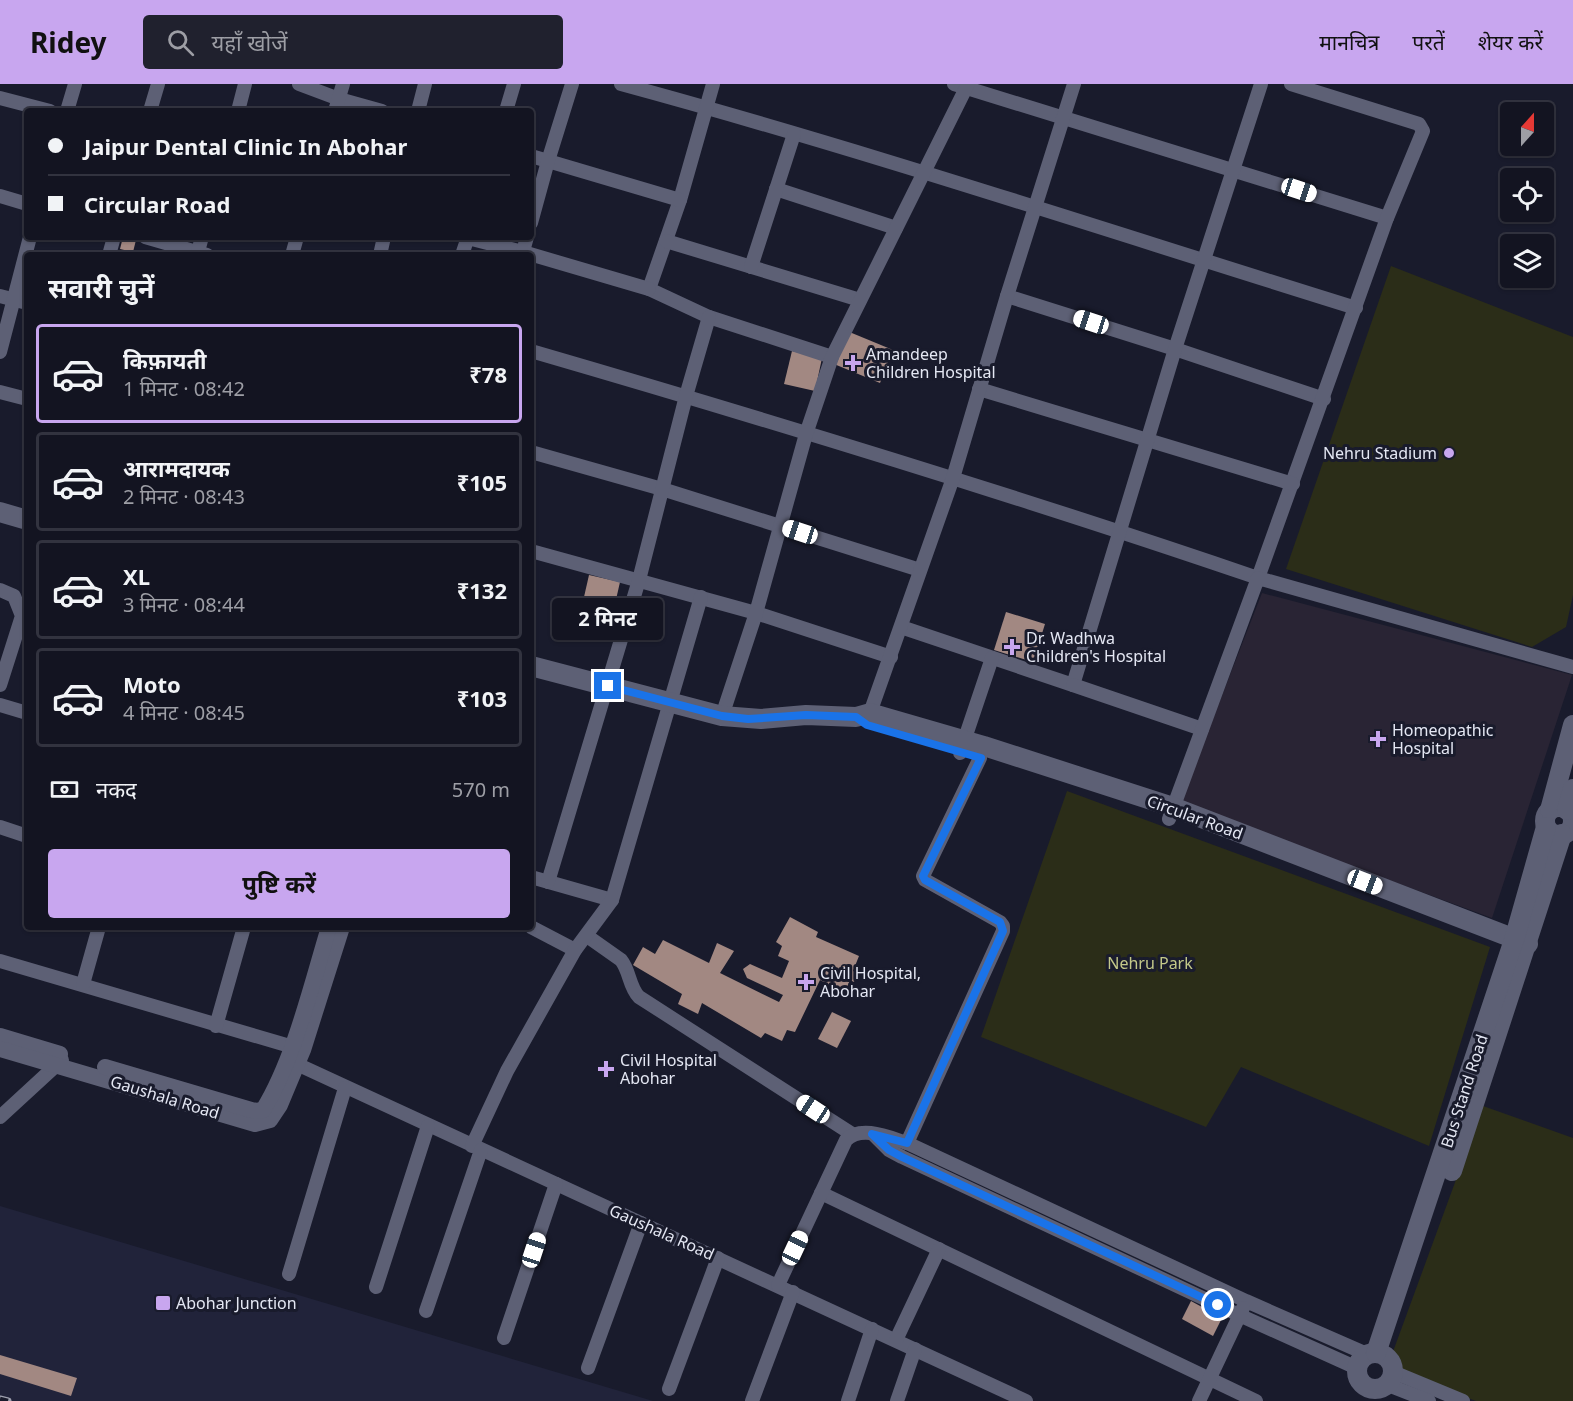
<!DOCTYPE html>
<html lang="hi">
<head>
<meta charset="utf-8">
<style>
  :root { --surface:#131421; --page:#20212e; --text:#f1f3f6; --muted:#9d9ea5; --line:#32333f; --accent:#c8a6ef }
  body { margin:0; font-family:"Noto Sans","Noto Sans Devanagari",sans-serif; background:var(--page); color:var(--text); height:100vh; display:flex; flex-direction:column; font-size:22px; white-space:nowrap }
  * { box-sizing:border-box; margin:0 }
  p { font-size:20px; color:var(--muted) }
  .icon { flex:none; width:33px; height:33px; fill:none; stroke:currentColor; stroke-width:2; stroke-linecap:round; stroke-linejoin:round }
  .map { position:relative; flex:1; overflow:hidden }
  .details { position:absolute; left:24px; top:168px; width:510px; height:678px; display:flex; flex-direction:column; background:var(--surface); border-radius:6px; box-shadow:0 2px 4px #0004,0 0 0 2px var(--line) }
  .details>* { flex:none }
  .top-card { position:absolute; left:24px; top:24px; width:510px; height:132px; border-radius:6px; box-shadow:0 2px 4px #0004,0 0 0 2px var(--line); display:grid; align-content:center; height:132px; padding:0 24px; background:var(--surface) }
  .needle { width:39px; rotate:21deg }
  .buttons { position:absolute; left:1500px; top:18px; display:grid; gap:12px }
  .buttons a { display:grid; place-items:center; width:54px; height:54px; border-radius:6px; background:var(--surface); box-shadow:0 2px 4px #0004,0 0 0 2px var(--line); font-size:30px }
  .end { position:absolute; width:27px; height:27px; margin:-14px; border:8px solid #1a73e8; background:#fff; box-shadow:0 0 0 3px #fff }
  .from { border-radius:50% }
  .bubble { position:absolute; height:42px; border-radius:6px; background:var(--surface); box-shadow:0 2px 4px #0004,0 0 0 2px var(--line); font-size:20px; font-weight:700; line-height:42px; text-align:center }
  .car { position:absolute; width:18px; height:36px; margin:-18px -9px; border-radius:8px; box-shadow:0 0 4px 2px #0007; background:linear-gradient(#fff 24%,#345 0 40%,#fff 0 76%,#345 0 86%,#fff 0) }
  .top-card b { display:flex; align-items:center; gap:21px; height:57px; font-size:22px }
  .top-card b+b { border-top:2px solid var(--line) }
  .top-card i { width:15px; height:15px; background:var(--text) }
  ul { padding:0; list-style:none }
  li { display:flex; align-items:center; gap:18px; height:99px; margin:0 12px 9px; padding:0 12px; border:3px solid var(--line); border-radius:6px }
  li div { flex:1 }
  li b { display:block; font-size:22px }
  li em { font-style:normal; font-weight:700 }
  li.selected { border-color:var(--accent) }
  li>.icon { width:54px; height:54px; stroke-width:1.5 }
  h2 { padding:0 24px; font-size:27px; line-height:72px }
  .pay { display:flex; align-items:center; gap:15px; height:66px; padding:0 24px; font-size:22px }
  .pay p { margin-inline-start:auto }
  .cta { display:flex; gap:12px; margin-top:auto; padding:12px 24px }
  .cta a { flex:1; height:69px; border-radius:6px; background:var(--accent); color:#111; font-size:24px; font-weight:700; line-height:69px; text-align:center }
  header { display:flex; align-items:center; gap:36px; box-sizing:border-box; height:84px; padding:0 30px; background:var(--accent); color:#111 }
  header strong { font-size:28px }
  nav { display:flex; gap:33px; margin-inline-start:auto; font-size:21px }
  .search { width:420px; height:54px; background:var(--page); display:flex; align-items:center; gap:15px; box-sizing:border-box; padding:0 21px; border-radius:6px; color:var(--muted); font-size:22px }
  .map>svg:first-child { display:block }
  .built { fill:#21233a }
  .medical { fill:#292434 }
  .green { fill:#2b2d18 }
  .building { fill:#a28882 }
  .lines { fill:none; stroke-linecap:round; stroke-linejoin:round }
  .minor { stroke:#5d6075; stroke-width:14 }
  .tertiary { stroke:#5d6075; stroke-width:16 }
  .secondary { stroke:#5d6075; stroke-width:20 }
  .rail-casing { stroke:#9ea0ae; stroke-width:7 }
  .rail { stroke:#191b2c; stroke-width:4.5; stroke-dasharray:14; stroke-linecap:butt }
  .route { stroke:#1a73e8; stroke-width:8 }
  .poi-dot { fill:#c8a6ef; stroke:#191b2c; stroke-width:2 }
  .labels { text-anchor:middle; stroke-width:6; stroke-linejoin:round; paint-order:stroke }
  .poi-label { font-size:16px; fill:#e4e7f3; stroke:#191b2c; text-anchor:start }
  .street-label { font-size:16px; fill:#e4e7f3; stroke:#191b2c }
  .park-label { font-size:16px; fill:#c3c889; stroke:#191b2c }
</style>
</head>
<body>
<header>
<strong>Ridey</strong>
<div class="search"><svg class="icon" aria-label="search" viewBox="0 0 24 24"><circle cx="10" cy="10" r="6"/><path d="M15 15l6 6"/></svg>यहाँ खोजें</div>
<nav><a>मानचित्र</a><a>परतें</a><a>शेयर करें</a></nav>
</header>
<div class="map">
<svg width="1573" height="1317" viewBox="0 0 1573 1317">
  <rect width="100%" height="100%" fill="#191b2c"/>
  <polygon class="built" points="0,1122 653,1317 0,1317"/>
  <polygon class="medical" points="1262,509 1572,591 1492,834 1180,719"/>
  <g class="green">
    <polygon points="1391,182 1573,253 1573,511 1566,543 1532,563 1286,485"/>
    <polygon points="1067,707 1490,863 1429,1062 1241,983 1206,1043 981,953"/>
    <polygon points="1483,1022 1573,1054 1573,1317 1476,1317 1387,1284"/>
  </g>
  <g class="building">
    <polygon points="123,153 136,156 133,168 120,165"/>
    <polygon points="847,247 893,266 880,299 834,280"/>
    <polygon points="792,267 822,274 815,307 784,300"/>
    <polygon points="589,491 620,498 610,542 579,535"/>
    <polygon points="1006,528 1045,540 1033,578 994,566"/>
    <polygon points="790,833 818,848 816,853 859,872 853,887 858,889 854,898 850,896 845,909 820,896 795,948 787,946 782,957 765,949 761,954 702,919 698,930 678,920 682,910 633,881 643,863 655,870 663,856 709,879 717,859 734,867 720,889 779,918 783,911 747,894 743,885 750,880 782,894 789,877 778,872 782,862 776,858"/>
    <polygon points="832,928 851,937 837,964 818,955"/>
    <polygon points="1191,1217 1222,1234 1213,1252 1182,1235"/>
    <polygon points="0,1271 77,1294 71,1312 0,1290"/>
  </g>
  <g class="lines">
    <g class="minor">
      <polyline points="299,0 339,15 382,27"/>
      <path d="M621 0C868 67 1111 148 1356 224"/>
      <polyline points="713,0 680,116 649,205 709,233 832,273"/>
      <polyline points="954,0 1387,134"/>
      <polyline points="0,14 50,27"/>
      <polyline points="67,27 75,0"/>
      <polyline points="150,27 158,0"/>
      <polyline points="238,27 245,0"/>
      <polyline points="335,27 343,0"/>
      <polyline points="418,27 425,0"/>
      <polyline points="506,27 514,0"/>
      <polyline points="531,72 680,116"/>
      <polyline points="776,105 896,144"/>
      <polyline points="0,112 27,120"/>
      <polyline points="531,139 548,77 572,0"/>
      <polyline points="145,153 207,171"/>
      <polyline points="464,153 523,168 649,205"/>
      <polyline points="666,157 860,216"/>
      <polyline points="109,171 114,153"/>
      <polyline points="197,171 202,153"/>
      <polyline points="292,171 297,153"/>
      <polyline points="380,171 384,153"/>
      <polyline points="462,171 468,153"/>
      <polyline points="522,171 527,153"/>
      <polyline points="751,183 794,50"/>
      <polyline points="0,212 27,219"/>
      <polyline points="1007,212 1175,265 1324,315"/>
      <path d="M531 267C775 338 1018 412 1258 494L1387 134 1423 47 1419 40 1291 0"/>
      <polyline points="0,268 30,153"/>
      <polyline points="979,305 1293,400"/>
      <polyline points="0,308 27,315"/>
      <polyline points="531,368 662,405 920,486"/>
      <polyline points="531,467 756,529 891,573"/>
      <polyline points="0,506 14,512 22,532 0,601"/>
      <polyline points="901,543 1073,601 1175,265 1261,0"/>
      <polyline points="1073,601 1202,645"/>
      <polyline points="0,621 27,629"/>
      <polyline points="870,629 953,394 1007,212 1074,0"/>
      <polyline points="722,632 756,529 806,350 832,273 968,0"/>
      <polyline points="960,669 992,574"/>
      <polyline points="1169,735 1258,494 1573,583"/>
      <polyline points="0,743 27,752"/>
      <polyline points="531,793 612,816"/>
      <polyline points="548,798 639,496 686,312 709,233"/>
      <polyline points="531,843 575,866"/>
      <path d="M587 852 621 876C630 887 629 903 639 913L852 1050"/>
      <polyline points="0,877 300,965"/>
      <polyline points="83,900 99,843"/>
      <polyline points="216,942 244,843"/>
      <polyline points="288,976 1026,1317"/>
      <polyline points="0,1033 62,976"/>
      <polyline points="874,1051 889,1066 902,1073 1239,1231 1357,1284"/>
      <polyline points="907,1059 1003,847 1003,842 1000,838 925,796 923,792 980,674"/>
      <polyline points="472,1062 507,987 575,866 612,816 701,513"/>
      <polyline points="821,1109 1256,1317"/>
      <polyline points="289,1190 345,1004"/>
      <path d="M778 1201 846 1056C861 1041 888 1053 907 1059L1246 1217 1369 1271"/>
      <polyline points="376,1203 428,1042"/>
      <polyline points="426,1227 481,1066"/>
      <polyline points="504,1254 556,1100"/>
      <polyline points="896,1256 939,1165"/>
      <polyline points="588,1284 641,1139"/>
      <polyline points="1393,1288 1463,1317"/>
      <polyline points="1388,1301 1429,1317"/>
      <polyline points="669,1305 718,1174"/>
      <polyline points="752,1317 793,1208"/>
      <polyline points="848,1317 872,1245"/>
      <polyline points="897,1317 915,1265"/>
      <polyline points="1199,1317 1243,1224"/>
    </g>
    <g class="tertiary">
      <polyline points="0,952 60,970"/>
      <polyline points="0,965 255,1040 270,1036 280,1021 303,966 342,843"/>
      <path d="M105 983 255 1027 263 1026C294 976 312 899 329 843"/>
    </g>
    <g class="secondary">
      <polyline points="0,428 27,436"/>
      <polyline points="531,582 722,632 761,635 806,631 856,633 870,629 984,662 1173,723 1528,860"/>
      <circle cx="1559" cy="737" r="14"/>
      <polyline points="1550,726 1573,641"/>
      <polyline points="1567,726 1573,705"/>
      <polyline points="1452,1087 1562,750"/>
      <circle cx="1375" cy="1287" r="18"/>
      <polyline points="1376,1269 1514,856 1546,743"/>
    </g>
    <g class="rail-casing">
      <polyline id="rail" points="0,1315 8,1317"/>
    </g>
    <use href="#rail" class="rail"/>
  </g>
  <g class="lines">
    <polyline class="route" points="608,602 722,632 748,635 806,631 856,633 867,641 981,674 923,792 925,796 1000,838 1003,847 907,1059 872,1050 889,1066 902,1073 1218,1221"/>
  </g>
  <g class="poi-dot">
    <path d="M850 270h6v6h6v6h-6v6h-6v-6h-6v-6h6z"/>
    <circle cx="1449" cy="369" r="6"/>
    <path d="M1009 554h6v6h6v6h-6v6h-6v-6h-6v-6h6z"/>
    <path d="M1375 646h6v6h6v6h-6v6h-6v-6h-6v-6h6z"/>
    <path d="M803 889h6v6h6v6h-6v6h-6v-6h-6v-6h6z"/>
    <path d="M603 976h6v6h6v6h-6v6h-6v-6h-6v-6h6z"/>
    <rect x="155" y="1211" width="16" height="16" rx="3"/>
  </g>
  <g class="labels">
    <g class="poi-label">
      <text x="866" y="276">Amandeep<tspan x="866" dy="18">Children Hospital</tspan></text>
      <text x="1437" y="375" text-anchor="end">Nehru Stadium</text>
      <text x="1026" y="560">Dr. Wadhwa<tspan x="1026" dy="18">Children's Hospital</tspan></text>
      <text x="1392" y="652">Homeopathic<tspan x="1392" dy="18">Hospital</tspan></text>
      <text x="820" y="895">Civil Hospital,<tspan x="820" dy="18">Abohar</tspan></text>
      <text x="620" y="982">Civil Hospital<tspan x="620" dy="18">Abohar</tspan></text>
      <text x="176" y="1225">Abohar Junction</text>
    </g>
    <g class="street-label">
      <text transform="translate(1195 733) rotate(20)" y="6">Circular Road</text>
      <text transform="translate(1464 1007) rotate(-72)" y="6">Bus Stand Road</text>
      <text transform="translate(165 1013) rotate(17)" y="6">Gaushala Road</text>
      <text transform="translate(662 1148) rotate(24)" y="6">Gaushala Road</text>
    </g>
    <g class="park-label">
      <text x="1150" y="885">Nehru Park</text>
    </g>
  </g>
</svg>
<div class="buttons">
<a><svg class="needle" viewBox="-14 -14 28 28"><path d="M0-13l5 13h-10z" fill="#e53935"/><path d="M0 13l5-13h-10z" fill="#9d9ea5"/></svg></a>
<a><svg class="icon" aria-label="locate" viewBox="0 0 24 24"><circle cx="12" cy="12" r="6"/><path d="M12 2v4M12 18v4M2 12h4M18 12h4"/></svg></a>
<a><svg class="icon" aria-label="layers" viewBox="0 0 24 24"><path d="M12 4l9 5-9 5-9-5zM3 14l9 5 9-5"/></svg></a>
</div>
<i class="end from" style="left:1218px;top:1221px"></i>
<i class="end" style="left:608px;top:602px"></i>
<div class="bubble" style="left:552px;top:514px;width:111px">2 मिनट</div>
<i class="car" style="left:1299px;top:106px;rotate:108deg"></i>
<i class="car" style="left:1091px;top:238px;rotate:288deg"></i>
<i class="car" style="left:800px;top:448px;rotate:288deg"></i>
<i class="car" style="left:1365px;top:798px;rotate:111deg"></i>
<i class="car" style="left:813px;top:1025px;rotate:303deg"></i>
<i class="car" style="left:795px;top:1164px;rotate:25deg"></i>
<i class="car" style="left:534px;top:1166px;rotate:18deg"></i>
<div class="top-card">
<b><i class="from"></i>Jaipur Dental Clinic In Abohar</b>
<b><i></i>Circular Road</b>
</div>
<section class="details">
<h2>सवारी चुनें</h2>
<ul>
<li class="selected"><svg class="icon" aria-label="car" viewBox="0 0 24 24"><path d="M5 17H2v-5l4-1 3-4h7l3 4 3 1v5h-3M9 17h6M6 11h13"/><circle cx="7" cy="17" r="2"/><circle cx="17" cy="17" r="2"/></svg><div><b>किफ़ायती</b><p>1 मिनट · 08:42</p></div><em>₹78</em></li>
<li><svg class="icon" aria-label="car" viewBox="0 0 24 24"><path d="M5 17H2v-5l4-1 3-4h7l3 4 3 1v5h-3M9 17h6M6 11h13"/><circle cx="7" cy="17" r="2"/><circle cx="17" cy="17" r="2"/></svg><div><b>आरामदायक</b><p>2 मिनट · 08:43</p></div><em>₹105</em></li>
<li><svg class="icon" aria-label="car" viewBox="0 0 24 24"><path d="M5 17H2v-5l4-1 3-4h7l3 4 3 1v5h-3M9 17h6M6 11h13"/><circle cx="7" cy="17" r="2"/><circle cx="17" cy="17" r="2"/></svg><div><b>XL</b><p>3 मिनट · 08:44</p></div><em>₹132</em></li>
<li><svg class="icon" aria-label="car" viewBox="0 0 24 24"><path d="M5 17H2v-5l4-1 3-4h7l3 4 3 1v5h-3M9 17h6M6 11h13"/><circle cx="7" cy="17" r="2"/><circle cx="17" cy="17" r="2"/></svg><div><b>Moto</b><p>4 मिनट · 08:45</p></div><em>₹103</em></li>
</ul>
<div class="pay"><svg class="icon" aria-label="cash" viewBox="0 0 24 24"><path d="M3 7h18v10H3z"/><circle cx="12" cy="12" r="2"/></svg>नकद<p>570 m</p></div>
<div class="cta"><a>पुष्टि करें</a></div>
</section>
</div>
</body>
</html>
